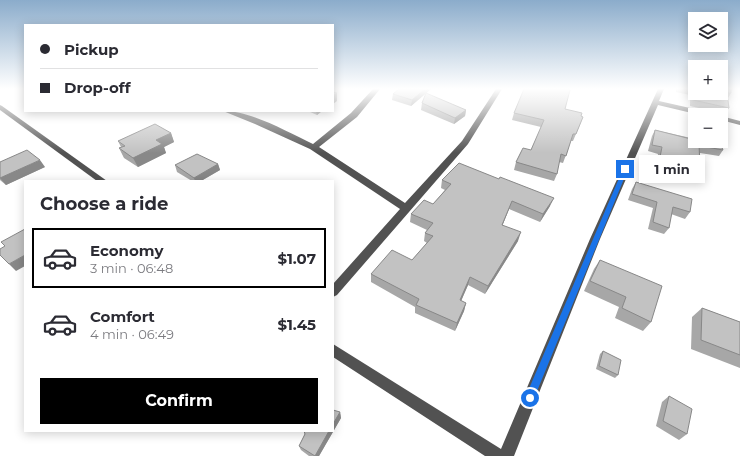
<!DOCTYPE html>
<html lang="en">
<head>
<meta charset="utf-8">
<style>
  :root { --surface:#fff; --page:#f2f2f3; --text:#2b2b33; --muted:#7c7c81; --line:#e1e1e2; --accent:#000 }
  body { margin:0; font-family:Montserrat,sans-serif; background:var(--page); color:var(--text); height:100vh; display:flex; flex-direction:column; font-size:15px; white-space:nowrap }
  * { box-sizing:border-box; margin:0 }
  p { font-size:13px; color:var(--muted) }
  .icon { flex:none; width:22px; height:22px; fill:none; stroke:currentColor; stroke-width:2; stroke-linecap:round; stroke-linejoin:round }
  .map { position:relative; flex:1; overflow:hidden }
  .sheet { position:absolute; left:24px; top:180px; width:310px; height:252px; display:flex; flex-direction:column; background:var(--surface); border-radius:0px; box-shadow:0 2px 10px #0003 }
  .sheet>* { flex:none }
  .guide { position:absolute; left:24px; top:24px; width:310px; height:88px; border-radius:0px; box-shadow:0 2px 10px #0003; display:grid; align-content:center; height:88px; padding:0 16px; background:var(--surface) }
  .fabs { position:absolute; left:688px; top:12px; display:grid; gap:8px }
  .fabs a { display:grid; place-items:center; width:40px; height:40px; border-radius:0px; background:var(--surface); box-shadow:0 2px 10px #0003; font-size:20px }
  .end { position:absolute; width:18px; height:18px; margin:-9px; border:5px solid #1a73e8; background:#fff; box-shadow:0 0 0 2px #fff }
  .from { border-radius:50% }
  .bubble { position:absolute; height:28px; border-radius:0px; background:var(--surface); box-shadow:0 2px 10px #0003; font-size:13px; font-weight:700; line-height:28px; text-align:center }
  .guide b { display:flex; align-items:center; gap:14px; height:38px; font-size:15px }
  .guide b+b { border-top:1px solid var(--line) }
  .guide i { width:10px; height:10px; background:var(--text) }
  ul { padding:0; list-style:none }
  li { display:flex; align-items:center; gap:12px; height:60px; margin:0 8px 6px; padding:0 8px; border:2px solid transparent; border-radius:0px }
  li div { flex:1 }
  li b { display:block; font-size:15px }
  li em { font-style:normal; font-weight:700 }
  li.current { border-color:var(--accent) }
  li>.icon { width:36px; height:36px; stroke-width:1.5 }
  h2 { padding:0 16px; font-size:18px; line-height:48px }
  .button { display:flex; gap:8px; margin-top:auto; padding:8px 16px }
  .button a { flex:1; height:46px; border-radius:0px; background:var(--accent); color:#fff; font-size:16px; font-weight:700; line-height:46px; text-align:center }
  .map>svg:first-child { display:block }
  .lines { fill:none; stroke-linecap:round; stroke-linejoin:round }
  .minor { fill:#525252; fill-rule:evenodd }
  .wall { fill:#a7a7a7 }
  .shaded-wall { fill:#888 }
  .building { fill:#c2c2c2; stroke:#888 }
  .route { fill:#1a73e8 }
</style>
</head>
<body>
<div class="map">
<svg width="740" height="456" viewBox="0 0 740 456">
  <rect width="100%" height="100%" fill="#fff"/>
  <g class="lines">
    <g class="minor">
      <path d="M373 89H380L357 117 319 147 405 203 462 141 496 89H502L468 144 337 295 333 297V284L400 209 310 149 255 124 223 111C252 111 287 132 313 144L351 113Z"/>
      <polygon points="658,89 664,89 659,101 712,113 713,115 700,115 658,105 600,239 514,456 485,456 333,357 333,344 501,449 590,239"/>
      <polygon points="0,105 2,106 107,181 97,181 0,110"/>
      <polygon points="721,116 740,121 740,125 721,120"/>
    </g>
  </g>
  <g class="wall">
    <polygon points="431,89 411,106 392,100 393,94"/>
    <polygon points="676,89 721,89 731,93 728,98 729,108 725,114 690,106 690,95 676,92"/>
    <polygon points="422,103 466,110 465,116 454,124 421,110"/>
    <polygon points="565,109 583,117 573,141 571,141 563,163 559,162 557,174 554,181 514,170 516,162 531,150 541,127 512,120 514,113"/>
    <polygon points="308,111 322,111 317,115"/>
    <polygon points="655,130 691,138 689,136 693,130 695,130 695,141 723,150 719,156 700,153 700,171 695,177 685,175 684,176 655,168 658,154 648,151 652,136"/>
    <polygon points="171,133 174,142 164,147 166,153 138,167 124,158 119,148 121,147 118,141"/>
    <polygon points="0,162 45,167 6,185 0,180"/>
    <polygon points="218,164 220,170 201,181 192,181 177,172 175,165"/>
    <polygon points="442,180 550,206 540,222 509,209 502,226 518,241 485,294 468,285 461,301 466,303 464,311 455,331 415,313 415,307 371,282 371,274 412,260 427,243 424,241 425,233 427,230 410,222 411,214 433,204 445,190 441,188"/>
    <polygon points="636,182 690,212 685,219 671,214 669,228 664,234 648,229 653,208 628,200 632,189"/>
    <polygon points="600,260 651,322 643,331 615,318 619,307 584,291 594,269"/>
    <polygon points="702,308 740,322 740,368 691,349 692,317"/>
    <polygon points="603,351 618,375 615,378 596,369 600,354"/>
    <polygon points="669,396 687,434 679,440 656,426 662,402"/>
    <polygon points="340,412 341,418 319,456 309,456 301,450 299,446 305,434 304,431"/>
  </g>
  <g class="shaded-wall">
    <polygon points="425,89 431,89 411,106 412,100"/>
    <polygon points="337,93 337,101 333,104 333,96"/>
    <polygon points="466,110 465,116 454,124 455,118"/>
    <polygon points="316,111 322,111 317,115"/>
    <polygon points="171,133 174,142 164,147 166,153 138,167 133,158 156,140"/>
    <polygon points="40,160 45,167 6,185 0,178"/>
    <polygon points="218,164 220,170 201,181 195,181 194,178"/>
    <polygon points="554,198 550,206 540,222 543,214"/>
    <polygon points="512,201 509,209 499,234 502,225"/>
    <polygon points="521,232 518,241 485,294 488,286"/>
    <polygon points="25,255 25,266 16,271 9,264"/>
    <polygon points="470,277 468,285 458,308 460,300"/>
    <polygon points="466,303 464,311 455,331 457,323"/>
    <polygon points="340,412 341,418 319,456 315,456 329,431 333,431 333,424"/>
  </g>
  <g class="building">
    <polygon points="399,89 425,89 412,100 393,94"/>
    <polygon points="524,89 530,90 530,89 567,89 570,90 565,109 582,113 581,116 583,117 576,134 573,134 566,156 561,154 557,174 516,162 523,148 531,150 544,120 514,113"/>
    <polygon points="693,89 695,89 695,93 721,93 721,89 731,89 731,93 727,93 729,108 693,100"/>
    <polygon points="333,92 337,93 333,96"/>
    <polygon points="426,93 466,110 455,118 422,103"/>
    <polygon points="155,124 171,133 156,140 162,144 133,158 119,148 125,146 118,141"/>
    <polygon points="655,130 695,140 695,141 719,141 723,150 701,146 699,143 700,171 688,168 688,170 659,162 662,147 652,145"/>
    <polygon points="27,150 40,160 0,178 0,162"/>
    <polygon points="197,154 218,164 194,178 175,165"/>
    <polygon points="459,163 499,179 500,177 554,198 543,214 512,201 502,225 521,232 488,286 470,277 460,300 466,303 457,323 416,305 419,299 371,274 392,250 412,260 433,236 425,233 433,223 411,214 424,200 433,204 451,184 442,180"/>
    <polygon points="636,182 692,199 690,212 673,207 669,228 653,222 657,202 632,194"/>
    <polygon points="25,229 25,255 9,264 0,255 0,249 5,246 1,242"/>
    <polygon points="600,260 662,286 651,322 622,308 626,297 590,281"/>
    <polygon points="702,308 740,322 740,355 701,340"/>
    <polygon points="603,351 621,360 618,375 599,366"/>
    <polygon points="669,396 692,409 687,434 663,421"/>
    <polygon points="333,410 340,412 333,424"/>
    <polygon points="304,431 329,431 315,456 299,446 305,434"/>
  </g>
  <linearGradient id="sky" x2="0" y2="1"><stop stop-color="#8baccb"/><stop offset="0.58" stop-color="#fff"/><stop offset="1" stop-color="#fff" stop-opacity="0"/></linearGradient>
  <rect width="740" height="153" fill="url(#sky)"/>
  <polygon class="route" points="625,167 628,169 533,401 530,403 527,401 525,398 623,169"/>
</svg>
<div class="fabs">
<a><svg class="icon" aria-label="layers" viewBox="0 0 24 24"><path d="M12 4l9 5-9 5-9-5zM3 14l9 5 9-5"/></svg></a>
<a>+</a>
<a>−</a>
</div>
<i class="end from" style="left:530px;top:398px"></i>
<i class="end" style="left:625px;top:169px"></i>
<div class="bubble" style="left:639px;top:155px;width:66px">1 min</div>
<div class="guide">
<b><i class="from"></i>Pickup</b>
<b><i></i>Drop-off</b>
</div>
<section class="sheet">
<h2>Choose a ride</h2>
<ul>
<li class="current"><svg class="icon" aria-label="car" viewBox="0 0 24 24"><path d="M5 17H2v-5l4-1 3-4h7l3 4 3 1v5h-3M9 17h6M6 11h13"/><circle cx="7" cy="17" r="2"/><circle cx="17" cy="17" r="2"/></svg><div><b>Economy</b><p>3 min · 06:48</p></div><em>$1.07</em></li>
<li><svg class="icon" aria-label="car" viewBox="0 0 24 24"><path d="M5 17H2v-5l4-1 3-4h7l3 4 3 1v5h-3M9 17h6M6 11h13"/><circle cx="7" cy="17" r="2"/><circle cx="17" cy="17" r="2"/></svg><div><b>Comfort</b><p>4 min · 06:49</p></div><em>$1.45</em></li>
</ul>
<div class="button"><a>Confirm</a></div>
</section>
</div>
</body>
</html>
